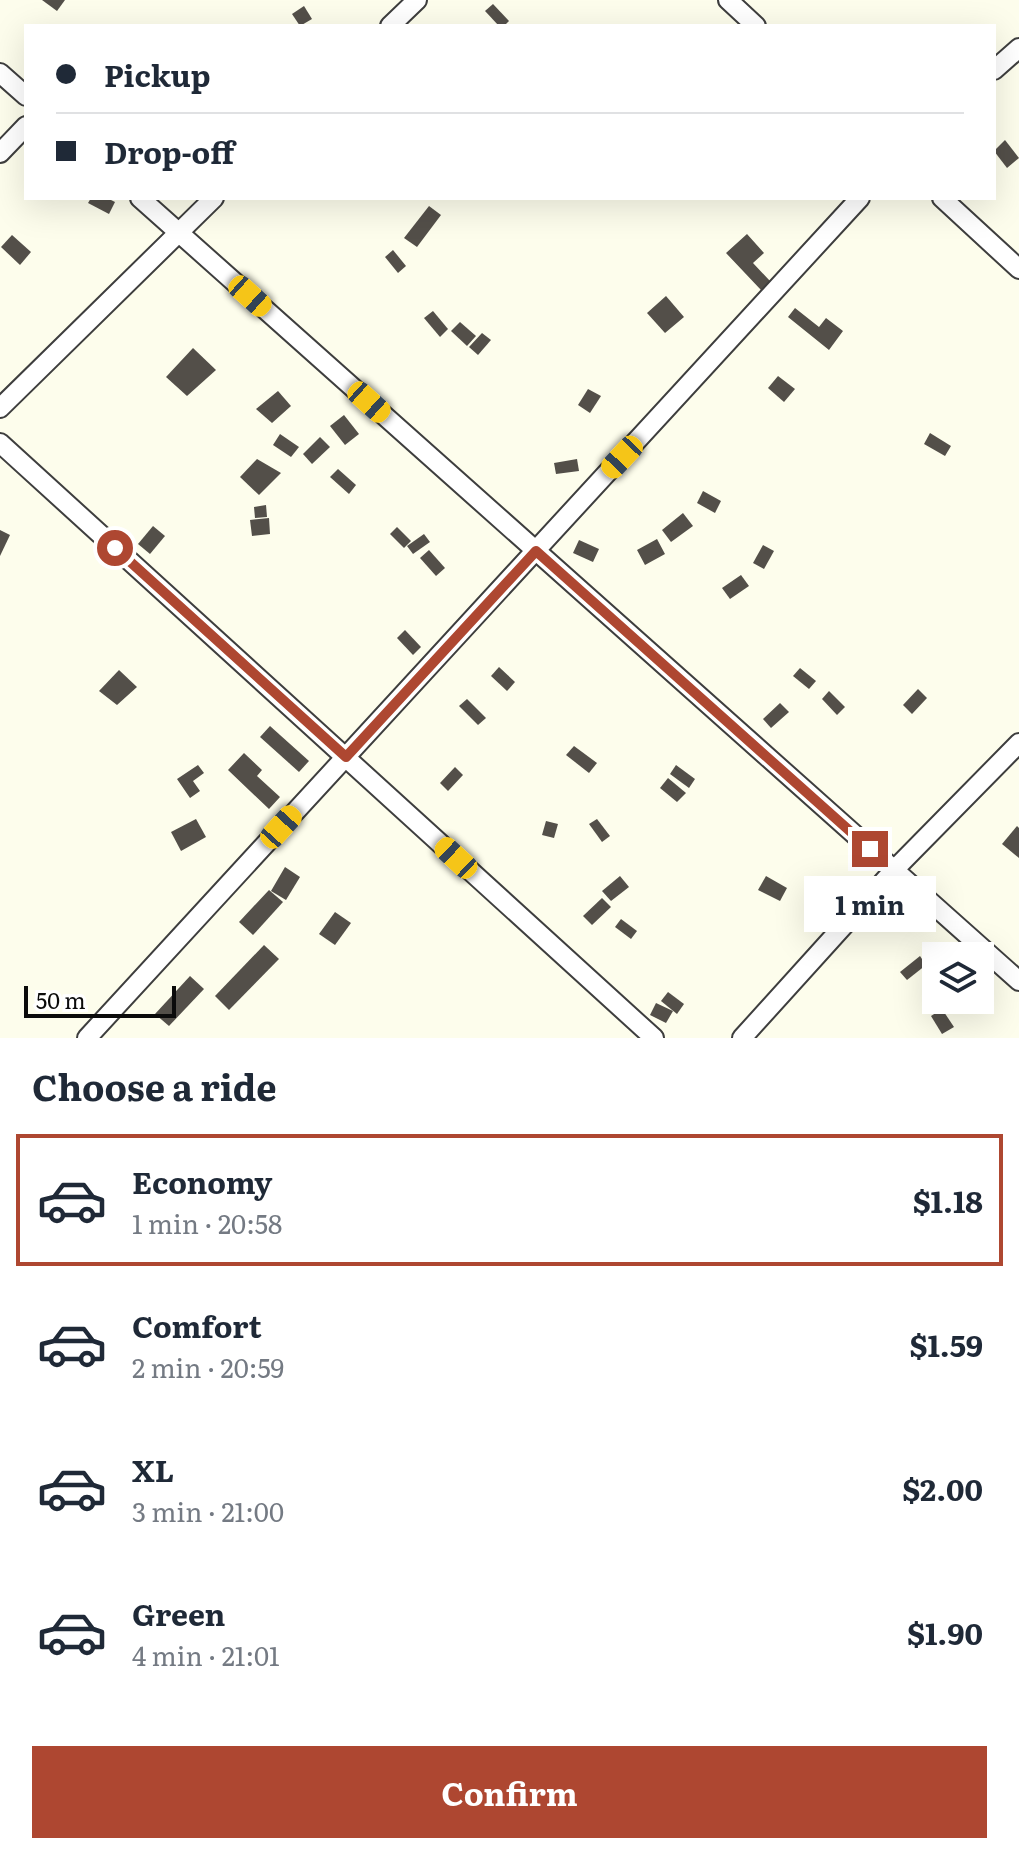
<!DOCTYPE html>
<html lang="en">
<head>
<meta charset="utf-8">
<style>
  :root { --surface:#fff; --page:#f6f6f7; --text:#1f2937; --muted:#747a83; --line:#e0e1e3; --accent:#ae4731 }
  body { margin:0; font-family:Literata,serif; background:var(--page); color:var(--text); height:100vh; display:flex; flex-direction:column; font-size:30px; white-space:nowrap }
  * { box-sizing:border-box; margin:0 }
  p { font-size:26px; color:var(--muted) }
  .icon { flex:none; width:44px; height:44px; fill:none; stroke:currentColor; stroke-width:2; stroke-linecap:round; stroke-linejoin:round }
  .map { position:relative; height:1038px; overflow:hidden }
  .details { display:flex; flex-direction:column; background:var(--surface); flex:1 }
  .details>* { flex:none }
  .hud { position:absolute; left:24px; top:24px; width:972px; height:176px; border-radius:0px; box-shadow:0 8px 32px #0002; display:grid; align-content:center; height:176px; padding:0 32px; background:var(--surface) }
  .buttons { position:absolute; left:922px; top:942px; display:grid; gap:16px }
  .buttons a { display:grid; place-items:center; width:72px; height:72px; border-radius:0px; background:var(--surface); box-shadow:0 8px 32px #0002; font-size:40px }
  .scale { position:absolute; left:24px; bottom:20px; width:152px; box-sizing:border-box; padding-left:8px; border:4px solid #0b0b0b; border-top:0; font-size:22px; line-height:28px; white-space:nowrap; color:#0b0b0b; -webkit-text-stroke:6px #fff; paint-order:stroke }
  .end { position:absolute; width:36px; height:36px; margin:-18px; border:10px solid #ae4731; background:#fff; box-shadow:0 0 0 4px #fff }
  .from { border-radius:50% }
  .bubble { position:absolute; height:56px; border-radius:0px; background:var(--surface); box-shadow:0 8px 32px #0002; font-size:26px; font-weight:700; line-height:56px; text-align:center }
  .car { position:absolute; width:24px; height:48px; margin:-24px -12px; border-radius:10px; box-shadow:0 0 6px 2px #0007; background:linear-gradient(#f5c518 24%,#345 0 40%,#f5c518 0 76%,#345 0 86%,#f5c518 0) }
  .hud b { display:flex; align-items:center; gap:28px; height:76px; font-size:30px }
  .hud b+b { border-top:2px solid var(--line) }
  .hud i { width:20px; height:20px; background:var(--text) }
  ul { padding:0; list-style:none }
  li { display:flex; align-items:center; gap:24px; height:132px; margin:0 16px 12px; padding:0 16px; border:4px solid transparent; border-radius:0px }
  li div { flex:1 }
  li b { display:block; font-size:30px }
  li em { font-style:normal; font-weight:700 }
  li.current { border-color:var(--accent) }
  li>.icon { width:72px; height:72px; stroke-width:1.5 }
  h2 { padding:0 32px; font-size:36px; line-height:96px }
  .cta { display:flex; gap:16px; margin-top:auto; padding:16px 32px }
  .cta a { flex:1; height:92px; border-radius:0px; background:var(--accent); color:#fff; font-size:32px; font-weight:700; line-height:92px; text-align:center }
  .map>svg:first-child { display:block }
  .building { fill:#534f49 }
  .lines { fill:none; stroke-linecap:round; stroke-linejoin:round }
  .minor-casing { stroke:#3e3e3e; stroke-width:22 }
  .minor { stroke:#fff; stroke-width:18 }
  .route { stroke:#ae4731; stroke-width:10 }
</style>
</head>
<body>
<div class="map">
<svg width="1019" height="1038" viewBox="0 0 1019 1038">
  <rect width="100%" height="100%" fill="#fdfdec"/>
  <g class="building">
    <polygon points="42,0 65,0 57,11"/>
    <polygon points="493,4 509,21 504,26 499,26 485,11"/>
    <polygon points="304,6 312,19 300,26 292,14"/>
    <polygon points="1005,140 1019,158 1007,168 994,151"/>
    <polygon points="91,198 107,198 115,202 109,214 88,203"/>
    <polygon points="429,206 441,215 417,247 404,238"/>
    <polygon points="747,234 764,253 753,263 770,281 761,290 726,253"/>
    <polygon points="12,235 31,252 20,265 1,247"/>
    <polygon points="393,250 406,266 398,273 385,257"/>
    <polygon points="666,296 684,317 665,333 647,313"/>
    <polygon points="795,308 819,327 826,318 843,331 829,350 788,317"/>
    <polygon points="433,311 448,329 440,337 424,318"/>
    <polygon points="460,322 476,336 467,346 451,331"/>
    <polygon points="482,333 491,340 478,355 469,347"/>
    <polygon points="193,348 216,370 187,396 166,377"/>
    <polygon points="778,376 795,389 784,402 768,388"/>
    <polygon points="588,389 601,396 590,413 578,405"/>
    <polygon points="278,391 291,406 272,423 256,409"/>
    <polygon points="344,415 359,434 345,445 330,426"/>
    <polygon points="930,433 951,446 945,456 924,444"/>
    <polygon points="280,434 299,447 291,457 273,445"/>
    <polygon points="320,437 330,447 312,464 303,454"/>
    <polygon points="257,459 281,473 259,495 240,477"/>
    <polygon points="577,459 579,471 556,474 554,463"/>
    <polygon points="338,469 356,485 349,494 330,477"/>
    <polygon points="703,491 721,501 715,513 697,503"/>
    <polygon points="266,505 267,517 255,518 254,507"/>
    <polygon points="683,513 693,526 671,542 662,530"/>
    <polygon points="269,518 270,534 252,536 250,520"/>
    <polygon points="153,526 165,536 150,554 138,544"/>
    <polygon points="397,527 411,541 404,548 390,534"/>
    <polygon points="0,530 10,535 0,556"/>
    <polygon points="424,534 430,542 413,554 407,546"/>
    <polygon points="657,539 665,554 645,565 637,550"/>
    <polygon points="579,540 599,549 593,562 573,553"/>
    <polygon points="763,545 774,551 764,569 753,563"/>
    <polygon points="429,550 445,568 436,576 420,558"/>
    <polygon points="741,575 749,586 730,599 722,588"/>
    <polygon points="405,630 421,647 413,655 397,638"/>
    <polygon points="499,667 515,682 507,691 491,676"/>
    <polygon points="800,668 816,681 809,689 793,676"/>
    <polygon points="119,670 137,687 117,705 99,691"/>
    <polygon points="918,689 927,698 912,714 903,705"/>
    <polygon points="829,691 845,707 837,715 822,699"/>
    <polygon points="467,699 486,718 478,725 459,706"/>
    <polygon points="780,703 789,712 771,728 763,719"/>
    <polygon points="270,726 309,761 299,772 260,737"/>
    <polygon points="574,746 597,763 589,773 566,755"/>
    <polygon points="244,753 262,770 257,776 280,797 269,809 228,770"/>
    <polygon points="198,765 204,773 193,781 200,791 190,798 177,779"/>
    <polygon points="676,765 695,779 689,788 670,774"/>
    <polygon points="455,767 463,775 448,791 440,783"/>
    <polygon points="668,778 686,793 677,802 660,788"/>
    <polygon points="196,819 206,837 181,851 171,832"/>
    <polygon points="597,819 610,836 602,842 589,824"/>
    <polygon points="546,821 558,824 554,838 542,835"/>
    <polygon points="1017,826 1019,828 1019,858 1002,844"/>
    <polygon points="285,867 300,877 286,900 271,891"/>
    <polygon points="620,876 629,887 611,901 602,891"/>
    <polygon points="766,876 787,888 780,901 758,890"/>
    <polygon points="269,890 283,902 253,935 239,922"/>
    <polygon points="602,898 611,907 592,925 583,916"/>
    <polygon points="335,912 351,923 335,945 319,934"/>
    <polygon points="621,919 637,931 631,939 615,927"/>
    <polygon points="264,945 279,959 229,1010 215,996"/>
    <polygon points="920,956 926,965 907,980 900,972"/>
    <polygon points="190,976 204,989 169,1026 155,1014"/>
    <polygon points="668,992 684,1004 677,1014 661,1001"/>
    <polygon points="656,1003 673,1011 666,1023 650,1015"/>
    <polygon points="942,1009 954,1027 942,1034 931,1016"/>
  </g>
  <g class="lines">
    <g class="minor-casing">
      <g id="minor">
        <polyline points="728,0 756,26"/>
        <polyline points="390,26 417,0"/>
        <polyline points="994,70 1019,48"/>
        <polyline points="0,73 26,96"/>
        <polyline points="0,153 26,126"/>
        <polyline points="140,198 1019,981"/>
        <polyline points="942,198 1019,269"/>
        <polyline points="0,408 214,198"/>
        <polyline points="0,443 654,1038"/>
        <polyline points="87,1038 860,198"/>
        <polyline points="742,1038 894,870 1019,743"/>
      </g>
    </g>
    <use href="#minor" class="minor"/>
  </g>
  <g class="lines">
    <polyline class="route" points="115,548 346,757 536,551 870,849"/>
  </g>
</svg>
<div class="buttons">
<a><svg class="icon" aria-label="layers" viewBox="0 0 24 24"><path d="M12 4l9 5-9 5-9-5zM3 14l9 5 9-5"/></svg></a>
</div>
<div class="scale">50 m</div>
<i class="end from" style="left:115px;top:548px"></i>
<i class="end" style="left:870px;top:849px"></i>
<div class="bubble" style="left:804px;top:876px;width:132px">1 min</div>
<i class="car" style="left:250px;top:296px;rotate:132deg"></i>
<i class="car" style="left:369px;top:402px;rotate:132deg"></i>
<i class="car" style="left:622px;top:457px;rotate:223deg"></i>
<i class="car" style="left:281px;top:827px;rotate:42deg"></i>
<i class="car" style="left:456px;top:858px;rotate:313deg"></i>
<div class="hud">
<b><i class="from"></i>Pickup</b>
<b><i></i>Drop-off</b>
</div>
</div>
<section class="details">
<h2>Choose a ride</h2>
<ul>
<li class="current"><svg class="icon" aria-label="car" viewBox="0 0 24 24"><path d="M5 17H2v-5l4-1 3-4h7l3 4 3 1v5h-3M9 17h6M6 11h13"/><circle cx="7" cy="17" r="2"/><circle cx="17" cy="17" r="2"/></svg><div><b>Economy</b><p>1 min · 20:58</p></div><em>$1.18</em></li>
<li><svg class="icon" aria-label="car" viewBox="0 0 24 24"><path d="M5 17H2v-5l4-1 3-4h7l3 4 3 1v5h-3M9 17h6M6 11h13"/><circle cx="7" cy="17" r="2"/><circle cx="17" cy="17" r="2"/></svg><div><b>Comfort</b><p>2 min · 20:59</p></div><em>$1.59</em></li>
<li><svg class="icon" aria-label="car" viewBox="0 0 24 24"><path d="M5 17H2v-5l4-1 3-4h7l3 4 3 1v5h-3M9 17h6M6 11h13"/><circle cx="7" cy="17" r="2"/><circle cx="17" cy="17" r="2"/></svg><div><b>XL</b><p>3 min · 21:00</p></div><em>$2.00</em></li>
<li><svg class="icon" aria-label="car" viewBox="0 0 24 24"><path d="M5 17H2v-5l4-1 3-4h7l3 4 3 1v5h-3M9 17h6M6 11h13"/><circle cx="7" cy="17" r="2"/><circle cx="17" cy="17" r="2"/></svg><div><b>Green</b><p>4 min · 21:01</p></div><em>$1.90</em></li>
</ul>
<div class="cta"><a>Confirm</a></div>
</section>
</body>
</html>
